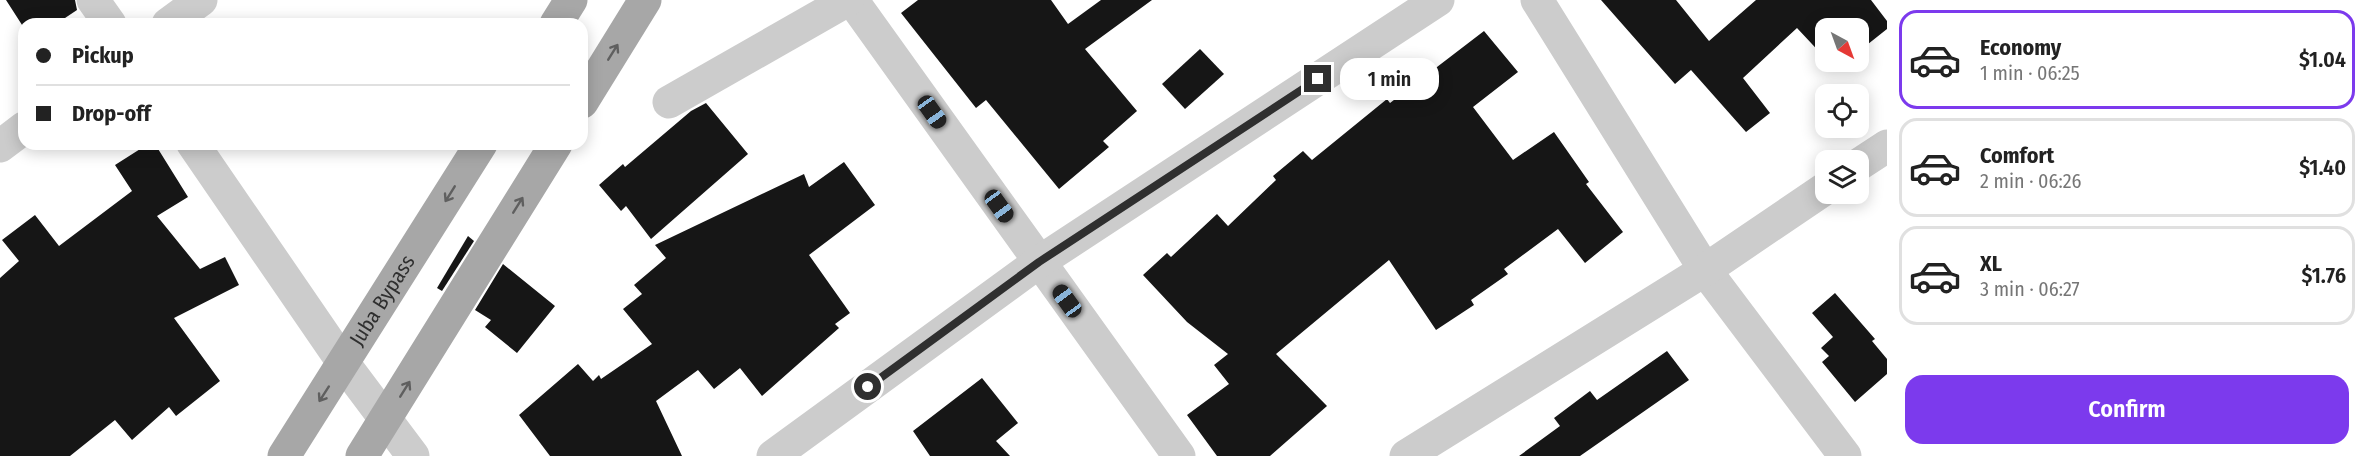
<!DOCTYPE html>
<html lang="en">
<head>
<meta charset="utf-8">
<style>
  :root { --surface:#fff; --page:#f6f6f6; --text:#222; --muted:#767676; --line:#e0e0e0; --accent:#7c3aed }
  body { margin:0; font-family:"Fira Sans Condensed",sans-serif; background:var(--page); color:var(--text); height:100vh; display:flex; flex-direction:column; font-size:22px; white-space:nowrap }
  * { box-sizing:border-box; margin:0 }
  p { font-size:20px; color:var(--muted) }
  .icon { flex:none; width:33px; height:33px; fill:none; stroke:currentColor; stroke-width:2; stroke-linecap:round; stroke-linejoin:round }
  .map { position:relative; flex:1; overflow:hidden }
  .panel { display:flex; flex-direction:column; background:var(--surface); width:480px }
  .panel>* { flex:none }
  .hud { position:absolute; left:18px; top:18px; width:570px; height:132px; border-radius:18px; box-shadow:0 3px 15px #0003; display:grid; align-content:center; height:132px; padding:0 18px; background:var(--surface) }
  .needle { width:39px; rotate:139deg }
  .fabs { position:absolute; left:1815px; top:18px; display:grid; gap:12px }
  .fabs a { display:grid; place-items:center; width:54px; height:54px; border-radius:12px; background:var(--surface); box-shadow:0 3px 15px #0003; font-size:30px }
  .end { position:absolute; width:27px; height:27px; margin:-14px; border:8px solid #2f2f2f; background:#fff; box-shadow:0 0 0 3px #fff }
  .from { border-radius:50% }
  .bubble { position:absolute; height:42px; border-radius:18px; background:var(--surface); box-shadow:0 3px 15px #0003; font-size:20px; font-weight:600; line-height:42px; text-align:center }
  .car { position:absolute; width:18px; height:36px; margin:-18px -9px; border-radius:8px; box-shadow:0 0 4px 2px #0007; background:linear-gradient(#222 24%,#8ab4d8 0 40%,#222 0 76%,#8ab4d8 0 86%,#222 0) }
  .hud b { display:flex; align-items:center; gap:21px; height:57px; font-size:22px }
  .hud b+b { border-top:2px solid var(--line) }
  .hud i { width:15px; height:15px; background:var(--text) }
  ul { padding:10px 0 0; list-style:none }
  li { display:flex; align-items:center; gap:18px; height:99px; margin:0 12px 9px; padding:0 6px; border:3px solid var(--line); border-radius:18px }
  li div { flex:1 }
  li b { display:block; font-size:22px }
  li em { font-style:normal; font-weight:600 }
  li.active { border-color:var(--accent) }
  li>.icon { width:54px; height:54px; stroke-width:1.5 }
  .action { display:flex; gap:12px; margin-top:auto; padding:12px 18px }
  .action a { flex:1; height:69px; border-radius:18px; background:var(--accent); color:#fff; font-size:24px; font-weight:600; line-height:69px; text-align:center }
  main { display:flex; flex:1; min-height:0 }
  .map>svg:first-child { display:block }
  .building { fill:#161616 }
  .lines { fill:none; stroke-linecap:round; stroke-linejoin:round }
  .minor { stroke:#ccc; stroke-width:33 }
  .primary { stroke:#a7a7a7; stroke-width:33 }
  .oneway { stroke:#5f5f5f }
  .route { stroke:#2f2f2f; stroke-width:8 }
  .labels { text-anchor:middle; stroke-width:6; stroke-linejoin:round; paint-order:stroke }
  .street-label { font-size:21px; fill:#2f2f2f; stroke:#fff }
</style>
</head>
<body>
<main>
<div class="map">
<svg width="1887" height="456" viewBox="0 0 1887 456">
  <rect width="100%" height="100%" fill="#fff"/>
  <g class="building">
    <polygon points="6,0 75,0 77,10 56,24 24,24 24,28"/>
    <polygon points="918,0 1051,0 1068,24 1101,0 1152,0 1085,49 1137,111 1103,141 1109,147 1059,189 986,100 976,108 901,13"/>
    <polygon points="1601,0 1676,0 1709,41 1756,0 1871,0 1887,21 1887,29 1858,52 1858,28 1826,28 1826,59 1797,28 1743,78 1770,113 1746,132 1691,70 1675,84"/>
    <polygon points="1484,31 1518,72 1473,107 1513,160 1554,132 1589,182 1586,184 1623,232 1585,263 1558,229 1504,269 1508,274 1471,300 1474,305 1436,330 1389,260 1276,354 1327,406 1270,456 1217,456 1187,415 1229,384 1214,365 1228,354 1187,322 1143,275 1167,253 1171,257 1217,214 1228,226 1276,180 1273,176 1303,151 1312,160 1387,99 1390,103"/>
    <polygon points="1200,49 1224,74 1185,109 1162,84"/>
    <polygon points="706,103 748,154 651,239 626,206 621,211 599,185 623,164 625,167 691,111"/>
    <polygon points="148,144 155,144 188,197 157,216 200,269 225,257 239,285 174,318 220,381 176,416 169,407 132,440 115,420 70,456 0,456 0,278 19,261 2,240 35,215 59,246 132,191 115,165"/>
    <polygon points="844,162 875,205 809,255 850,313 835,324 839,328 762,396 740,368 714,389 698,370 656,401 682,456 550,456 519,415 578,364 593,381 599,375 601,379 652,344 623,309 642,294 634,285 666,258 655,245 804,174 809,187"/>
    <polygon points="468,236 474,241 442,291 437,288"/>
    <polygon points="503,264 555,306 517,353 485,327 491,320 475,310"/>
    <polygon points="1835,293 1875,339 1872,341 1887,359 1887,374 1855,402 1822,362 1829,356 1821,348 1833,337 1812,313"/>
    <polygon points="1667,351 1689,380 1580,456 1519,456 1560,426 1554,418 1590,391 1597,400"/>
    <polygon points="982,378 1018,423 996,441 1010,456 930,456 913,431"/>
  </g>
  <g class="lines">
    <g class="minor">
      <polyline points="93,0 110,24"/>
      <polyline points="852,0 1179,456"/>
      <polyline points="1537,0 1705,270 1845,456"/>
      <polyline points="168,24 201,0"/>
      <polyline points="669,102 848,0"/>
      <polyline points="193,144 344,364 413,456"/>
      <polyline points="0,146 24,128"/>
      <polyline points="1858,165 1887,146"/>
      <polyline points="773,456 1039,262 1438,0"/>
      <polyline points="1406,456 1705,270 1826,188"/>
    </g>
    <g class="primary">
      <polyline points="556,24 571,0"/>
      <polyline points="582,102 645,0"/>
      <path id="s1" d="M284 456 481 144"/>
      <polyline points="362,456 556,144"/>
    </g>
  </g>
  <defs><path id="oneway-shaft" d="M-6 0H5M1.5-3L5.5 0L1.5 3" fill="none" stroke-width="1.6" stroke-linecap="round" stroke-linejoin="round" transform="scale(1.5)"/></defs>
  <g class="oneway">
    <use href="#oneway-shaft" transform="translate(613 52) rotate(-58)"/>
    <use href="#oneway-shaft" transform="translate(450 194) rotate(122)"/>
    <use href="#oneway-shaft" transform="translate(518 205) rotate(-58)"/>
    <use href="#oneway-shaft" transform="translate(405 389) rotate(-58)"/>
    <use href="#oneway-shaft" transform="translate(324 394) rotate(123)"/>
  </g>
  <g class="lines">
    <polyline class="route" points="868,387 1039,262 1318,79"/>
  </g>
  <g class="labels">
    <g class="street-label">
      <text dy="7" stroke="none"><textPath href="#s1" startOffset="184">Juba Bypass</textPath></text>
    </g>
  </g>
</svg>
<div class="fabs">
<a><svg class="needle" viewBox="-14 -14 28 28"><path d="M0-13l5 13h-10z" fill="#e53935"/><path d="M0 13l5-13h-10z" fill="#767676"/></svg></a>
<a><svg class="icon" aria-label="locate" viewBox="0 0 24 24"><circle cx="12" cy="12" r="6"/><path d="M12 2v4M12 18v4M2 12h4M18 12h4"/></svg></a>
<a><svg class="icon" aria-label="layers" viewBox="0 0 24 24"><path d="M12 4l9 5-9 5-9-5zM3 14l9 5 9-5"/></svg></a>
</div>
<i class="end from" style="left:868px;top:387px"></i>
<i class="end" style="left:1318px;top:79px"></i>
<div class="bubble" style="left:1340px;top:58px;width:99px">1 min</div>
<i class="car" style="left:932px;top:112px;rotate:145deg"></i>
<i class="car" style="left:999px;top:206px;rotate:144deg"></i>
<i class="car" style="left:1067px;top:301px;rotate:324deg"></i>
<div class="hud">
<b><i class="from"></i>Pickup</b>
<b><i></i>Drop-off</b>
</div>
</div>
<section class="panel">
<ul>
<li class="active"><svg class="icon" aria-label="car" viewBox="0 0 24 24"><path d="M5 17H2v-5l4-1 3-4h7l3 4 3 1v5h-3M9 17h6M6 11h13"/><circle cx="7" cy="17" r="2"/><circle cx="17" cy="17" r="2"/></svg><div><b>Economy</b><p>1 min · 06:25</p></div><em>$1.04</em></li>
<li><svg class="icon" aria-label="car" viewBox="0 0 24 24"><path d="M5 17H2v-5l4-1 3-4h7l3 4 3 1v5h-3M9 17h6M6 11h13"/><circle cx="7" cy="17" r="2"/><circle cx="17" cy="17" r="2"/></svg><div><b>Comfort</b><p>2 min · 06:26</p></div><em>$1.40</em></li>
<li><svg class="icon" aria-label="car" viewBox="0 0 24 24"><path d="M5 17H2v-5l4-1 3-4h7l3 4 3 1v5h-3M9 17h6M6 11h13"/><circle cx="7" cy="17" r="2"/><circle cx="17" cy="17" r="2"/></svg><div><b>XL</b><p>3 min · 06:27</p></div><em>$1.76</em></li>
</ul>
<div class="action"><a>Confirm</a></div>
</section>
</main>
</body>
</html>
